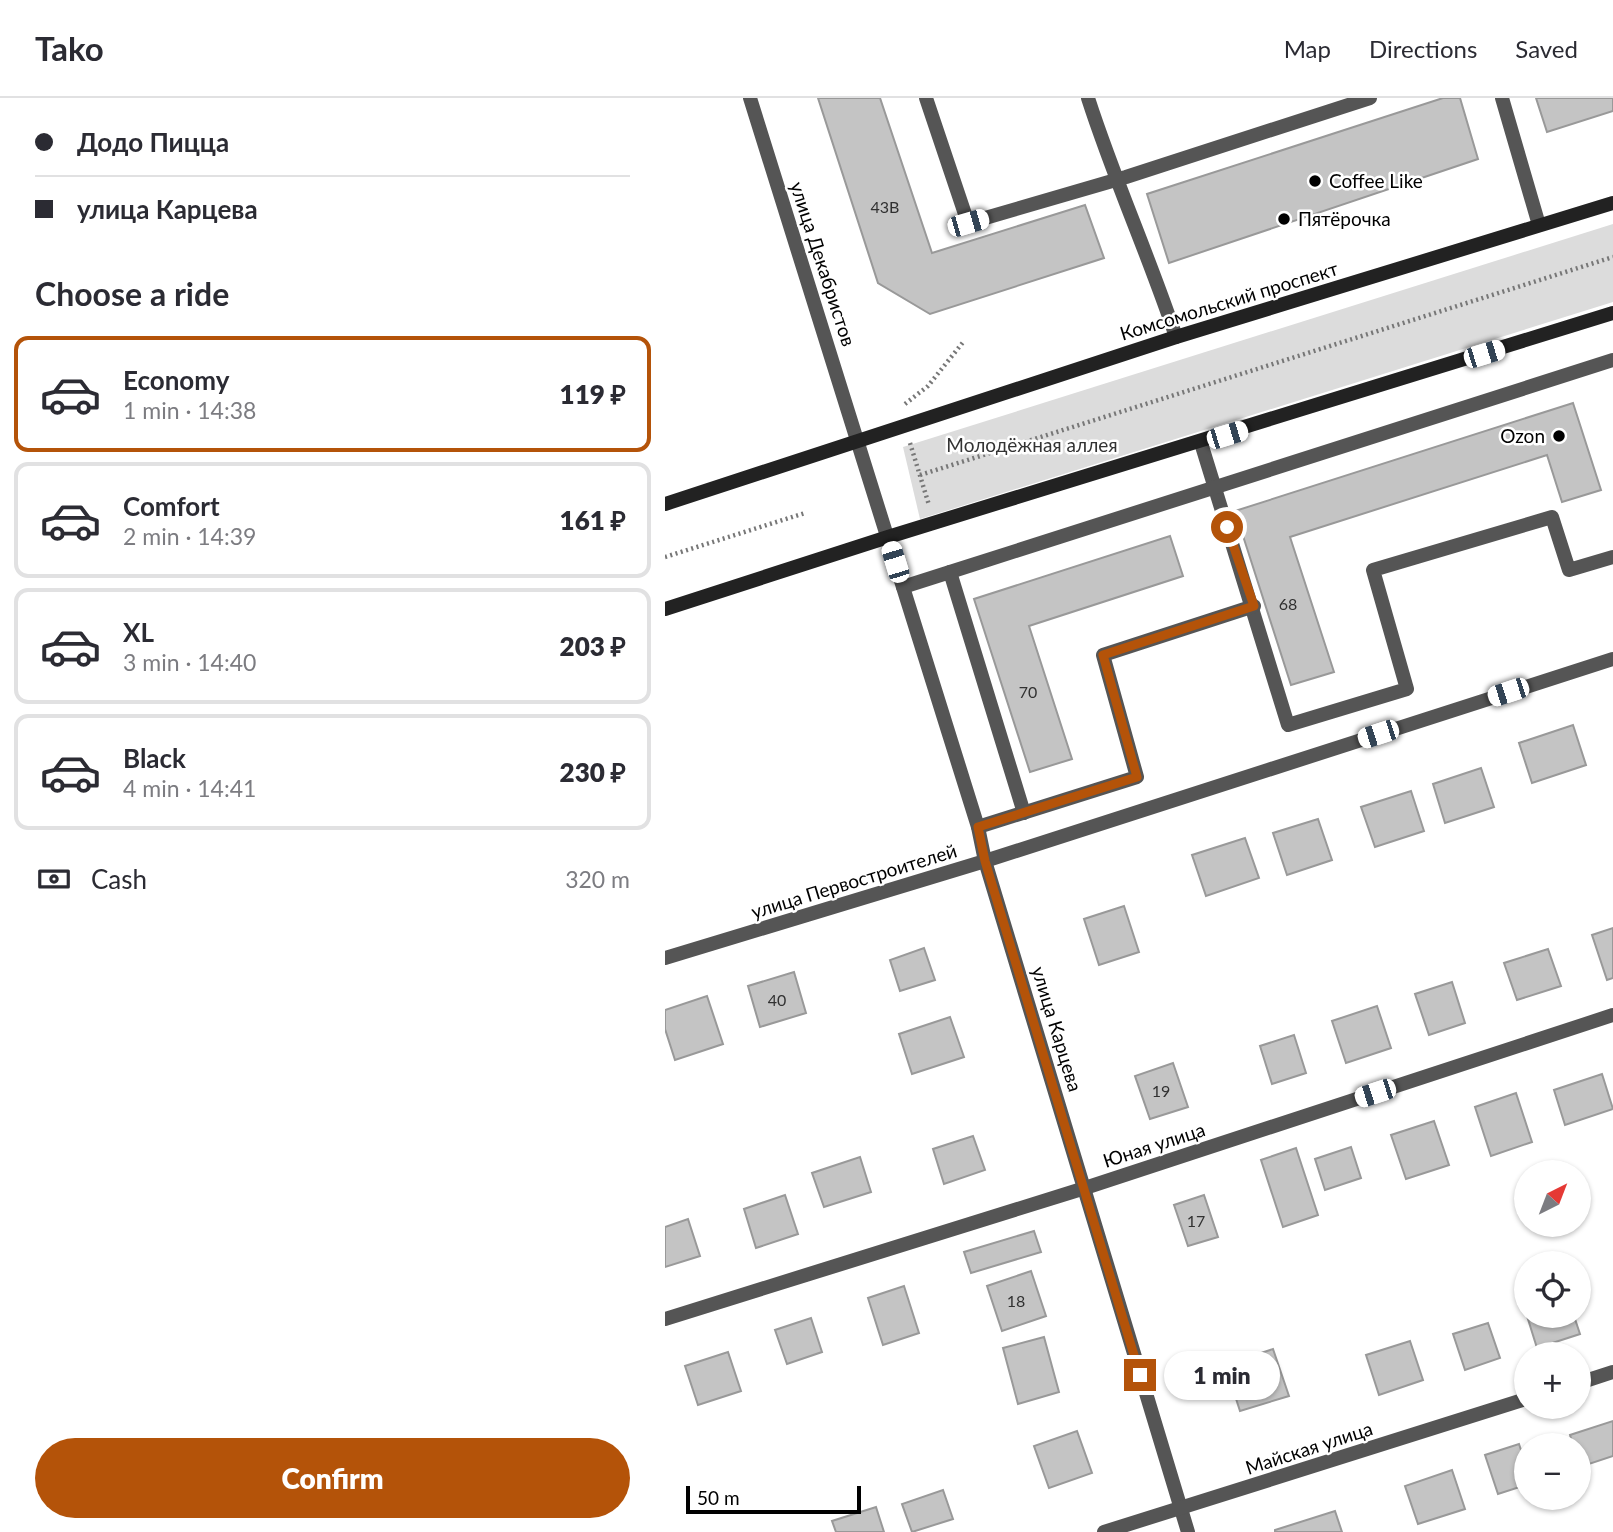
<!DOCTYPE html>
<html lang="en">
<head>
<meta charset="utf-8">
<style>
  :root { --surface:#fff; --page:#f7f7f7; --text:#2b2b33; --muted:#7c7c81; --line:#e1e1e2; --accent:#b45309 }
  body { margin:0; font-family:Lato,sans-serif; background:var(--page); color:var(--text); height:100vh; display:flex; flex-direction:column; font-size:26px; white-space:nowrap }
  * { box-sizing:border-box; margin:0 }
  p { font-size:23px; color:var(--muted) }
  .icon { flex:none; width:38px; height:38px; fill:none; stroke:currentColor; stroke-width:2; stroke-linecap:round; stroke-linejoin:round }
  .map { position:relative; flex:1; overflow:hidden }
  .sheet { display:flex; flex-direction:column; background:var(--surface); width:665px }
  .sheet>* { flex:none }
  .guide { display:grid; align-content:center; height:154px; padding:0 35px; background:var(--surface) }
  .needle { width:46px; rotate:42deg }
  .controls { position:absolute; left:849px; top:1062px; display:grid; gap:14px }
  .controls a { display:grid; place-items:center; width:77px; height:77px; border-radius:50%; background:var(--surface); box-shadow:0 2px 5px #0004; font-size:35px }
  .scale { position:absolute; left:21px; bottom:18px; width:175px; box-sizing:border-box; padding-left:7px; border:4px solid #000; border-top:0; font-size:19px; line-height:24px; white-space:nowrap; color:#000; -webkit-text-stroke:5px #fff; paint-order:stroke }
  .end { position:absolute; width:32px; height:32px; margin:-16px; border:9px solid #b45309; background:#fff; box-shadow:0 0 0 4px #fff }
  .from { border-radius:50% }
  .bubble { position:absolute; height:49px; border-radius:24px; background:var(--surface); box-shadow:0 2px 5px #0004; font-size:23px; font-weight:800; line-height:49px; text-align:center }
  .car { position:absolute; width:21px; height:42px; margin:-21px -10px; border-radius:9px; box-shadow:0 0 5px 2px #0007; background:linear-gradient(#fff 24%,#345 0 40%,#fff 0 76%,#345 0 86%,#fff 0) }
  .guide b { display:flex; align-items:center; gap:24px; height:66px; font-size:26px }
  .guide b+b { border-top:2px solid var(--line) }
  .guide i { width:18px; height:18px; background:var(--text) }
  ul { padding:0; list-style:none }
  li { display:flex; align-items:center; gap:21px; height:116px; margin:0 14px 10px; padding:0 21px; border:4px solid var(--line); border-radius:14px }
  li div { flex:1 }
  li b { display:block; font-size:26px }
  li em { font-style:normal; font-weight:800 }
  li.active { border-color:var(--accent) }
  li>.icon { width:63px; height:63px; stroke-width:1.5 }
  h2 { padding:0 35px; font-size:32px; line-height:84px }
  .pay { display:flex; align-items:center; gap:18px; height:77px; padding:0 35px; font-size:26px }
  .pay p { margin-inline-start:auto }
  .action { display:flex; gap:14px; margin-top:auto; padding:14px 35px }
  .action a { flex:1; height:80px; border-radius:42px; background:var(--accent); color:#fff; font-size:28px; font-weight:800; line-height:80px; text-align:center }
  header { display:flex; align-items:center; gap:42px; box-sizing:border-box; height:98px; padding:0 35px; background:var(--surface); border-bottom:2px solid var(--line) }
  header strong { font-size:33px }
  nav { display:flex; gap:38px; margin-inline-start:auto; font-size:24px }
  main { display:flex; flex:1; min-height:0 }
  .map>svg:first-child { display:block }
  .green { fill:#dcdcdc }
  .building { fill:#c4c4c4; stroke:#999; stroke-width:2 }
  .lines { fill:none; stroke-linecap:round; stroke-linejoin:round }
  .path { stroke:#777; stroke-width:4.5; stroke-dasharray:2 3.5; stroke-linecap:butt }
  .service { stroke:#555; stroke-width:14 }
  .minor { stroke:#555; stroke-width:14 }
  .secondary { stroke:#222; stroke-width:14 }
  .route { stroke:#b45309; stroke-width:9 }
  .poi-dot { fill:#000; stroke:#fff; stroke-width:2.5 }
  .labels { text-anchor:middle; stroke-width:5; stroke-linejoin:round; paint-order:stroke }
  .number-label { font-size:16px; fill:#313131 }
  .poi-label { font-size:19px; fill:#000; stroke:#fff; text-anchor:start }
  .street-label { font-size:19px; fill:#000; stroke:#fff }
  .park-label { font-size:19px; fill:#333; stroke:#fff }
</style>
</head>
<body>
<header>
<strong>Tako</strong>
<nav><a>Map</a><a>Directions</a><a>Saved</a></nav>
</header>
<main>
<section class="sheet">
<div class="guide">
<b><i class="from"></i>Додо Пицца</b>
<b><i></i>улица Карцева</b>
</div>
<h2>Choose a ride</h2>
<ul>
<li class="active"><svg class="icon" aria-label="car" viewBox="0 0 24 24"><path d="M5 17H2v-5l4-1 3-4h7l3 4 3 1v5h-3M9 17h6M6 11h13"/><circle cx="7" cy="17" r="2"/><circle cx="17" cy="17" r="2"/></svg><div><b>Economy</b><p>1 min · 14:38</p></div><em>119 ₽</em></li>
<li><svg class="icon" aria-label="car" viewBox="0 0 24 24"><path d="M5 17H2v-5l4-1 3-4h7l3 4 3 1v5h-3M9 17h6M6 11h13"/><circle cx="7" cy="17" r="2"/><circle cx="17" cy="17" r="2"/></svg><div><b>Comfort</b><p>2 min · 14:39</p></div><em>161 ₽</em></li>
<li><svg class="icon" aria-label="car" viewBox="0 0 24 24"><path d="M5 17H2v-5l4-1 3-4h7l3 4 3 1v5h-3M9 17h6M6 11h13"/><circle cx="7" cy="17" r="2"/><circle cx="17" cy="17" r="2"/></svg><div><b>XL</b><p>3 min · 14:40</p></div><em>203 ₽</em></li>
<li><svg class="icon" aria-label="car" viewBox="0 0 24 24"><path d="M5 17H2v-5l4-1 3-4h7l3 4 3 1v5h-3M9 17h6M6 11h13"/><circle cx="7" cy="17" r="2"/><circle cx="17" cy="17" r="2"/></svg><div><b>Black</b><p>4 min · 14:41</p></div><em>230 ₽</em></li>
</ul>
<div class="pay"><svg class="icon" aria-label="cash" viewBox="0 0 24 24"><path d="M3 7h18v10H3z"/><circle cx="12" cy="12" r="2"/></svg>Cash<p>320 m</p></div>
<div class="action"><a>Confirm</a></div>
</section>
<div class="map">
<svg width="948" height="1434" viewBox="0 0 948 1434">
  <rect width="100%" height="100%" fill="#fff"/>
  <polygon class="green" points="948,126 948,204 255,421 238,349"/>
  <g class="building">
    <polygon points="153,0 215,0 267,155 420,107 439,160 265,216 213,185"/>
    <polygon points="778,0 795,0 813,61 504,165 482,96"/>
    <polygon points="871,0 948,0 948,13 882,34"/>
    <polygon points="908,305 936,392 897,404 882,357 625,439 669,574 626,587 570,413"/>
    <polygon points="505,438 518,478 364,528 407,661 365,674 309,501"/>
    <polygon points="908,627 921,667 867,685 854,645"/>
    <polygon points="816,670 829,709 780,725 768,686"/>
    <polygon points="746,693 759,733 710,749 696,709"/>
    <polygon points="653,721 667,762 622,777 608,735"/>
    <polygon points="580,740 594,780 541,798 527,757"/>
    <polygon points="459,808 474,854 434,867 419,821"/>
    <polygon points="948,830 948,880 942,882 927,837"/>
    <polygon points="259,850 270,882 235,893 225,862"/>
    <polygon points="883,851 896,888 852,902 839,865"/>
    <polygon points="129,874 141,915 95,929 83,888"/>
    <polygon points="787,884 800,925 764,937 750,896"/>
    <polygon points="42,898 58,946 10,962 0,931 0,912"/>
    <polygon points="712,908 726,950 681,965 667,923"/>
    <polygon points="285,919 299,959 247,976 234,936"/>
    <polygon points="629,937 641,975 607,986 595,948"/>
    <polygon points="508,965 523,1009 485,1021 470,978"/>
    <polygon points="937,976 948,1011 900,1027 889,992"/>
    <polygon points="851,995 867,1044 826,1058 810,1009"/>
    <polygon points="769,1023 784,1067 741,1081 726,1037"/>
    <polygon points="308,1038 320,1072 279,1086 268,1051"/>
    <polygon points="686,1049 696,1080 660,1092 650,1061"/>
    <polygon points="631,1050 653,1117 618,1129 596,1062"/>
    <polygon points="195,1059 206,1094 159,1109 147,1075"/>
    <polygon points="120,1097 133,1136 91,1150 79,1111"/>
    <polygon points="539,1097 553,1139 523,1148 509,1107"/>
    <polygon points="23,1121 35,1158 0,1169 0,1129"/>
    <polygon points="369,1133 376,1154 306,1175 299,1154"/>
    <polygon points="366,1173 381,1218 337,1233 322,1188"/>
    <polygon points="239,1188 254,1235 218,1247 203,1200"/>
    <polygon points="862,1218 909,1218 915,1236 872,1250"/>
    <polygon points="146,1220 157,1254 122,1266 110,1232"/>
    <polygon points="823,1225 835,1260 800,1272 788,1236"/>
    <polygon points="379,1239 394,1294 353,1306 338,1250"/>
    <polygon points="745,1243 758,1282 714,1297 701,1257"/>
    <polygon points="608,1251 624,1298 575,1313 560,1267"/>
    <polygon points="63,1254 76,1293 33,1307 20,1268"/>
    <polygon points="948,1323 948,1358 915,1369 914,1348 908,1348 905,1337"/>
    <polygon points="412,1333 427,1375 384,1390 369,1348"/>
    <polygon points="854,1346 861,1367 861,1387 833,1396 820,1357"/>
    <polygon points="787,1372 800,1411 753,1426 740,1388"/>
    <polygon points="278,1392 288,1421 247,1434 237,1406"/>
    <polygon points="211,1409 219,1434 171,1434 167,1423"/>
    <polygon points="670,1413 677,1434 610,1434 610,1432"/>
  </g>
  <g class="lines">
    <g class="path">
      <polyline points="240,306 263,288 299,243"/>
      <polyline points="245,345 264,407"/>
      <polyline points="255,377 948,159"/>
      <polyline points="0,459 140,415"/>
    </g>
    <g class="service">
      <polyline points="261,0 303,125 461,79 705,0"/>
      <path d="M423 0C449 81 484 158 511 239"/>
      <polyline points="837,0 874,127"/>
      <polyline points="536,345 623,627 742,591 708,472 887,419 904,472 948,459"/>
      <polyline points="285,474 948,262"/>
      <polyline points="238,489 285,474 359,715"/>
      <polyline points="313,729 472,679 438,557 589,508"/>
    </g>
    <g class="minor">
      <polyline points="85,0 313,729 320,763 523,1434"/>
      <polyline points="0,860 320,763 948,561"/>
      <polyline points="0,1221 420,1090 948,917"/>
      <polyline points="914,1285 948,1274"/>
      <polyline points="439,1434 861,1301"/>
    </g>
    <g class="secondary">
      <polyline points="0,406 511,239 948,105"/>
      <polyline points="0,511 223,439 948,215"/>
    </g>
  </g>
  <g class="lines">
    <polyline class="route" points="475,1277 320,763 313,729 472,679 438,557 589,508 562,429"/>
  </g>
  <g class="poi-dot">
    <circle cx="650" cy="83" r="7"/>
    <circle cx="619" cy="121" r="7"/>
    <circle cx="894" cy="338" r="7"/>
  </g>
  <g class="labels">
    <g class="number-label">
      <text x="220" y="115">43В</text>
      <text x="623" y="512">68</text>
      <text x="363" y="600">70</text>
      <text x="112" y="908">40</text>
      <text x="496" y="999">19</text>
      <text x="531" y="1129">17</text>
      <text x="351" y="1209">18</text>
    </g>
    <g class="poi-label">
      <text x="664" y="90">Coffee Like</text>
      <text x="633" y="128">Пятёрочка</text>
      <text x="880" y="345" text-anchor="end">Ozon</text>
    </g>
    <g class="street-label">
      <text transform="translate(158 166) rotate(72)" y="7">улица Декабристов</text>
      <text transform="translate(564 203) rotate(-17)" y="7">Комсомольский проспект</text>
      <text transform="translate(189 783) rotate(-17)" y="7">улица Первостроителей</text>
      <text transform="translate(392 931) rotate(73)" y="7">улица Карцева</text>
      <text transform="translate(489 1047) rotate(-18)" y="7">Юная улица</text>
      <text transform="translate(644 1350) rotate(-18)" y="7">Майская улица</text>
    </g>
    <g class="park-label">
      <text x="367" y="354">Молодёжная аллея</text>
    </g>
  </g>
</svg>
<div class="controls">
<a><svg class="needle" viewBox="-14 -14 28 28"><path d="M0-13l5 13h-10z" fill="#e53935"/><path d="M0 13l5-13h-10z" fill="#7c7c81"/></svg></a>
<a><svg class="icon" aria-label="locate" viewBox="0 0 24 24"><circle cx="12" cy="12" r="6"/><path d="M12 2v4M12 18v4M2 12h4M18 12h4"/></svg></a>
<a>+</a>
<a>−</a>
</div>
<div class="scale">50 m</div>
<i class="end from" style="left:562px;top:429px"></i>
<i class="end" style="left:475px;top:1277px"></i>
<div class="bubble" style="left:499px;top:1253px;width:116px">1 min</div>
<i class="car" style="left:303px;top:125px;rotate:74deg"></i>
<i class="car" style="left:819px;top:256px;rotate:73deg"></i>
<i class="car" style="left:562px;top:337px;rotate:73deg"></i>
<i class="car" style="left:230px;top:464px;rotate:343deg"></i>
<i class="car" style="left:843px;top:594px;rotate:252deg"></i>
<i class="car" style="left:713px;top:636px;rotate:252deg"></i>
<i class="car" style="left:710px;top:995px;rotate:252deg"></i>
</div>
</main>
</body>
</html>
